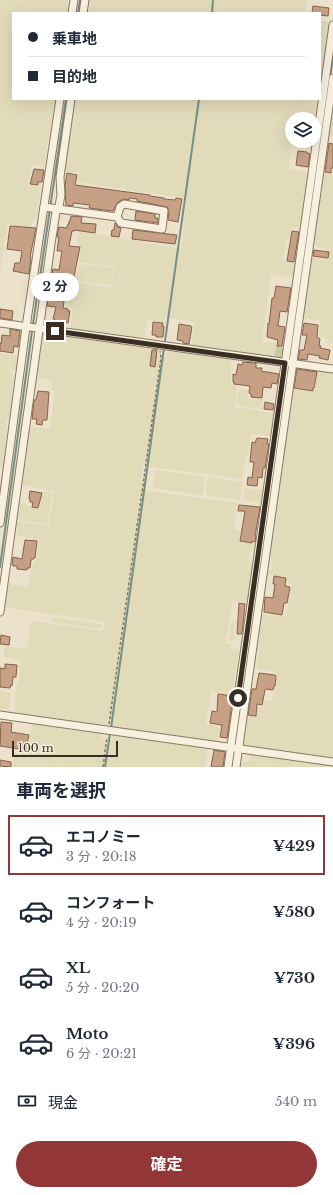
<!DOCTYPE html>
<html lang="ja">
<head>
<meta charset="utf-8">
<style>
  :root { --surface:#fff; --page:#f2f2f3; --text:#1f2937; --muted:#747a83; --line:#e0e1e3; --accent:#923637 }
  body { margin:0; font-family:"Libre Baskerville","Noto Sans JP",serif; background:var(--page); color:var(--text); height:100vh; display:flex; flex-direction:column; font-size:15px; white-space:nowrap }
  * { box-sizing:border-box; margin:0 }
  p { font-size:13px; color:var(--muted) }
  .icon { flex:none; width:22px; height:22px; fill:none; stroke:currentColor; stroke-width:2; stroke-linecap:round; stroke-linejoin:round }
  .map { position:relative; height:767px; overflow:hidden }
  .panel { display:flex; flex-direction:column; background:var(--surface); flex:1 }
  .panel>* { flex:none }
  .guide { position:absolute; left:12px; top:12px; width:309px; height:88px; border-radius:0px; box-shadow:0 4px 16px #0002; display:grid; align-content:center; height:88px; padding:0 16px; background:var(--surface) }
  .buttons { position:absolute; left:285px; top:112px; display:grid; gap:8px }
  .buttons a { display:grid; place-items:center; width:36px; height:36px; border-radius:50%; background:var(--surface); box-shadow:0 4px 16px #0002; font-size:20px }
  .scale { position:absolute; left:12px; bottom:10px; width:106px; box-sizing:border-box; padding-left:4px; border:2px solid #3a2e23; border-top:0; font-size:11px; line-height:14px; white-space:nowrap; color:#3a2e23; -webkit-text-stroke:3px #f4eddb; paint-order:stroke }
  .end { position:absolute; width:18px; height:18px; margin:-9px; border:5px solid #3a2e23; background:#fff; box-shadow:0 0 0 2px #fff }
  .from { border-radius:50% }
  .bubble { position:absolute; height:28px; border-radius:14px; background:var(--surface); box-shadow:0 4px 16px #0002; font-size:13px; font-weight:700; line-height:28px; text-align:center }
  .guide b { display:flex; align-items:center; gap:14px; height:38px; font-size:15px }
  .guide b+b { border-top:1px solid var(--line) }
  .guide i { width:10px; height:10px; background:var(--text) }
  ul { padding:0; list-style:none }
  li { display:flex; align-items:center; gap:12px; height:60px; margin:0 8px 6px; padding:0 8px; border:2px solid transparent; border-radius:0px }
  li div { flex:1 }
  li b { display:block; font-size:15px }
  li em { font-style:normal; font-weight:700 }
  li.active { border-color:var(--accent) }
  li>.icon { width:36px; height:36px; stroke-width:1.5 }
  h2 { padding:0 16px; font-size:18px; line-height:48px }
  .pay { display:flex; align-items:center; gap:10px; height:44px; padding:0 16px; font-size:15px }
  .pay p { margin-inline-start:auto }
  .button { display:flex; gap:8px; margin-top:auto; padding:8px 16px }
  .button a { flex:1; height:46px; border-radius:24px; background:var(--accent); color:#fff; font-size:16px; font-weight:700; line-height:46px; text-align:center }
  .map>svg:first-child { display:block }
  .farmland { fill:#e1dbba }
  .green { fill:#c5c9a0 }
  .lines { fill:none; stroke-linecap:round; stroke-linejoin:round }
  .stream { stroke:#738f88; stroke-width:2 }
  .building { fill:#c6a186; stroke:#856149 }
  .minor-casing { stroke:#887661; stroke-width:9 }
  .path { stroke:#887661; stroke-width:1.5; stroke-dasharray:3 2; stroke-linecap:butt }
  .minor { stroke:#f7f0df; stroke-width:7 }
  .route { stroke:#3a2e23; stroke-width:5 }
</style>
</head>
<body>
<div class="map">
<svg width="333" height="767" viewBox="0 0 333 767">
  <rect width="100%" height="100%" fill="#ece2cc"/>
  <g class="farmland">
    <polygon points="0,0 68,0 69,3 68,10 66,13 13,13 13,99 55,99 44,167 31,165 28,185 41,187 37,216 32,221 31,228 7,224 0,273"/>
    <polygon points="89,0 307,0 305,13 87,13 90,5"/>
    <polygon points="320,21 329,22 323,70 321,75 322,77 320,91"/>
    <polygon points="75,99 319,99 314,133 314,119 292,119 292,141 313,141 310,148 291,146 289,169 306,172 308,176 301,226 298,227 298,228 291,227 289,238 286,239 283,261 296,263 294,278 274,275 271,276 262,341 276,343 274,358 191,346 195,322 165,317 164,322 149,320 146,323 145,341 70,330 73,309 70,307 69,305 64,304 63,303 65,284 68,281 111,288 114,267 79,262 80,248 78,244 79,231 181,249 187,199 77,182 78,173 64,171"/>
    <polygon points="333,99 333,136 327,135"/>
    <polygon points="321,173 333,175 333,344 327,342 325,338 319,337 320,321 305,318 303,316 310,256 327,259 328,252 326,251 326,248 312,246"/>
    <polygon points="80,264 113,268 111,285 74,280 75,272 79,269"/>
    <polygon points="49,279 64,281 63,293 47,291"/>
    <polygon points="42,331 152,346 151,355 165,357 167,353 173,350 229,359 231,369 231,384 237,385 235,407 275,413 273,437 251,434 248,456 245,458 242,479 143,466 140,490 238,503 234,530 240,531 239,542 256,544 255,549 254,551 250,551 249,564 252,565 254,569 249,602 232,601 226,643 231,644 231,648 232,649 239,650 232,695 211,692 206,723 220,726 218,743 16,714 15,713 16,685 20,676 20,660 4,657 4,646 27,649 30,623 33,621 103,631 105,622 4,607 7,583 28,587 33,564 37,558 39,540 17,536 18,530 17,528 15,527 16,521 49,526 54,491 23,485 21,482 28,427 31,427 50,429 55,391 51,390 52,380 36,377"/>
    <polygon points="0,353 10,355 8,370 13,373 14,376 9,419 7,420 6,425 7,429 3,466 0,468"/>
    <polygon points="11,354 19,355 17,371 9,369"/>
    <polygon points="317,370 333,373 333,759 243,746 245,718 247,718 248,716 256,716 257,706 263,707 264,700 272,701 276,675 275,671 257,669 259,651 255,651 260,616 263,614 286,617 291,583 286,582 287,577 266,575 267,571 271,570 272,559 269,554 271,538 273,537 277,509 275,507 291,389 314,392"/>
    <polygon points="239,389 249,390 248,398 262,399 261,409 236,405"/>
    <polygon points="155,470 205,477 203,495 152,488"/>
    <polygon points="208,477 243,482 240,500 206,495"/>
    <polygon points="245,488 263,490 261,503 243,500"/>
    <polygon points="42,491 52,492 47,524 15,520 18,502 26,504 28,506 39,508"/>
    <polygon points="53,617 102,624 101,629 52,622"/>
    <polygon points="231,621 236,622 234,635 235,637 234,642 228,641"/>
    <polygon points="0,691 11,693 9,710 0,709"/>
    <polygon points="32,723 99,733 104,740 111,741 113,735 208,748 205,767 12,767 14,753 17,751 28,752"/>
    <polygon points="250,753 333,765 333,767 239,767 240,763 249,761"/>
  </g>
  <polygon class="green" points="276,346 285,347 284,359 274,359"/>
  <g class="lines">
    <g class="stream">
      <polyline points="78,13 80,0"/>
      <polyline points="212,13 213,0"/>
      <polyline points="330,77 333,57"/>
      <polyline points="165,341 199,99"/>
      <polyline points="0,567 32,331 66,99"/>
      <polyline points="111,728 164,348"/>
      <polyline points="235,746 300,287"/>
      <polyline points="105,767 110,734"/>
      <polyline points="232,767 234,750"/>
    </g>
  </g>
  <g class="building">
    <polygon points="313,6 329,8 328,16 320,15 320,13 312,13"/>
    <polygon points="329,143 333,144 333,168 331,168 331,173 325,172"/>
    <polygon points="298,151 307,152 307,153 310,154 308,167 296,165"/>
    <polygon points="34,169 44,170 42,182 38,182 38,185 30,184"/>
    <polygon points="67,173 77,175 75,185 150,195 150,196 164,198 164,199 175,200 176,198 182,199 178,222 168,220 169,211 167,207 137,201 137,199 129,198 129,200 123,199 117,203 113,211 89,208 90,205 73,203 73,206 66,205 65,185"/>
    <polygon points="136,211 155,214 155,218 158,218 158,223 135,220"/>
    <polygon points="71,216 82,217 81,223 96,224 95,233 74,230 74,231 72,231 69,246 80,247 73,281 51,278 53,269 59,270 62,251 57,251 59,237 57,237 59,227 67,228 68,224 69,224 69,221 70,221"/>
    <polygon points="115,223 118,227 121,228 119,237 111,236 112,230 114,230"/>
    <polygon points="10,226 36,228 30,257 31,257 29,274 13,271 15,263 20,263 22,251 7,249"/>
    <polygon points="133,230 177,235 175,244 132,239"/>
    <polygon points="292,231 299,232 294,262 287,261"/>
    <polygon points="314,250 329,252 328,258 313,256"/>
    <polygon points="276,286 291,288 287,312 280,311 278,326 285,327 282,346 277,346 278,340 267,337 268,323 269,324 272,298 274,298"/>
    <polygon points="49,293 58,294 57,300 64,301 63,308 68,309 68,311 70,311 68,323 66,322 65,326 54,324 55,319 53,319 56,307 47,306"/>
    <polygon points="0,309 13,311 12,320 0,318"/>
    <polygon points="153,322 163,323 162,326 164,326 163,337 156,337 156,335 152,335"/>
    <polygon points="304,323 318,325 317,337 320,339 319,346 321,346 320,348 330,350 328,360 319,358 320,356 308,354 307,360 298,359 300,350 304,350 307,335 302,335"/>
    <polygon points="179,324 191,326 191,327 192,327 189,344 183,343 183,341 177,340"/>
    <polygon points="10,329 20,331 18,347 14,346 13,353 0,351 0,343 1,344 2,335 10,336"/>
    <polygon points="152,350 157,350 155,367 150,366"/>
    <polygon points="243,362 256,363 256,368 262,368 261,371 279,374 277,384 272,383 271,388 263,387 262,398 251,397 251,394 249,393 250,386 234,384 234,382 233,382 233,374 236,375 238,364 242,365"/>
    <polygon points="297,369 317,372 314,388 313,388 313,391 294,388"/>
    <polygon points="38,391 49,392 47,420 43,420 42,425 36,424 37,419 32,419 34,400 36,400"/>
    <polygon points="265,402 274,404 273,410 264,409"/>
    <polygon points="257,438 268,439 267,444 269,444 265,468 263,468 262,478 258,477 257,486 247,485 248,477 252,478 254,462 250,462 252,442 255,443"/>
    <polygon points="30,491 42,493 38,508 32,507 33,502 30,502 30,499 29,499"/>
    <polygon points="239,505 260,507 255,536 256,536 255,542 252,541 252,543 240,541 245,511 238,511"/>
    <polygon points="25,540 37,541 35,558 31,560 30,568 27,568 27,570 17,569 17,566 13,566 13,565 12,565 13,557 22,559"/>
    <polygon points="274,576 286,578 285,586 290,587 287,603 284,603 282,615 264,612 265,597 273,598 275,584 273,584"/>
    <polygon points="239,603 245,604 242,634 237,634"/>
    <polygon points="1,635 10,637 9,645 0,644"/>
    <polygon points="5,664 17,665 16,677 13,677 12,686 11,685 10,688 0,687 0,668 5,669"/>
    <polygon points="259,673 275,675 276,676 275,686 274,686 273,690 266,689 265,690 262,705 257,704 256,716 248,715 252,689 256,689"/>
    <polygon points="218,694 233,696 227,738 220,737 222,725 210,723 212,711 217,712"/>
    <polygon points="1,722 12,723 11,732 29,735 26,750 0,746"/>
    <polygon points="214,750 225,752 223,767 211,767"/>
    <polygon points="0,760 11,762 11,767 0,766"/>
  </g>
  <g class="lines">
    <g class="minor-casing">
      <g id="minor">
        <polyline points="72,13 74,0"/>
        <polyline points="83,13 85,0"/>
        <polyline points="44,207 117,217 121,223 162,229 164,211 124,204 120,207 117,217"/>
        <polyline points="0,323 333,369"/>
        <polyline points="0,523 26,327 60,99"/>
        <polyline points="0,612 51,244 56,212 59,206 61,195 60,177 71,99"/>
        <polyline points="0,715 333,762"/>
        <polyline points="228,767 333,25"/>
        <polyline points="236,767 333,78"/>
      </g>
    </g>
    <g class="path">
      <polyline points="109,724 161,358 160,351"/>
      <polyline points="103,767 107,737"/>
    </g>
    <use href="#minor" class="minor"/>
  </g>
  <g class="lines">
    <polyline class="route" points="55,331 285,363 238,698"/>
  </g>
</svg>
<div class="buttons">
<a><svg class="icon" aria-label="layers" viewBox="0 0 24 24"><path d="M12 4l9 5-9 5-9-5zM3 14l9 5 9-5"/></svg></a>
</div>
<div class="scale">100 m</div>
<i class="end from" style="left:238px;top:698px"></i>
<i class="end" style="left:55px;top:331px"></i>
<div class="bubble" style="left:31px;top:273px;width:48px">2 分</div>
<div class="guide">
<b><i class="from"></i>乗車地</b>
<b><i></i>目的地</b>
</div>
</div>
<section class="panel">
<h2>車両を選択</h2>
<ul>
<li class="active"><svg class="icon" aria-label="car" viewBox="0 0 24 24"><path d="M5 17H2v-5l4-1 3-4h7l3 4 3 1v5h-3M9 17h6M6 11h13"/><circle cx="7" cy="17" r="2"/><circle cx="17" cy="17" r="2"/></svg><div><b>エコノミー</b><p>3 分 · 20:18</p></div><em>¥429</em></li>
<li><svg class="icon" aria-label="car" viewBox="0 0 24 24"><path d="M5 17H2v-5l4-1 3-4h7l3 4 3 1v5h-3M9 17h6M6 11h13"/><circle cx="7" cy="17" r="2"/><circle cx="17" cy="17" r="2"/></svg><div><b>コンフォート</b><p>4 分 · 20:19</p></div><em>¥580</em></li>
<li><svg class="icon" aria-label="car" viewBox="0 0 24 24"><path d="M5 17H2v-5l4-1 3-4h7l3 4 3 1v5h-3M9 17h6M6 11h13"/><circle cx="7" cy="17" r="2"/><circle cx="17" cy="17" r="2"/></svg><div><b>XL</b><p>5 分 · 20:20</p></div><em>¥730</em></li>
<li><svg class="icon" aria-label="car" viewBox="0 0 24 24"><path d="M5 17H2v-5l4-1 3-4h7l3 4 3 1v5h-3M9 17h6M6 11h13"/><circle cx="7" cy="17" r="2"/><circle cx="17" cy="17" r="2"/></svg><div><b>Moto</b><p>6 分 · 20:21</p></div><em>¥396</em></li>
</ul>
<div class="pay"><svg class="icon" aria-label="cash" viewBox="0 0 24 24"><path d="M3 7h18v10H3z"/><circle cx="12" cy="12" r="2"/></svg>現金<p>540 m</p></div>
<div class="button"><a>確定</a></div>
</section>
</body>
</html>
